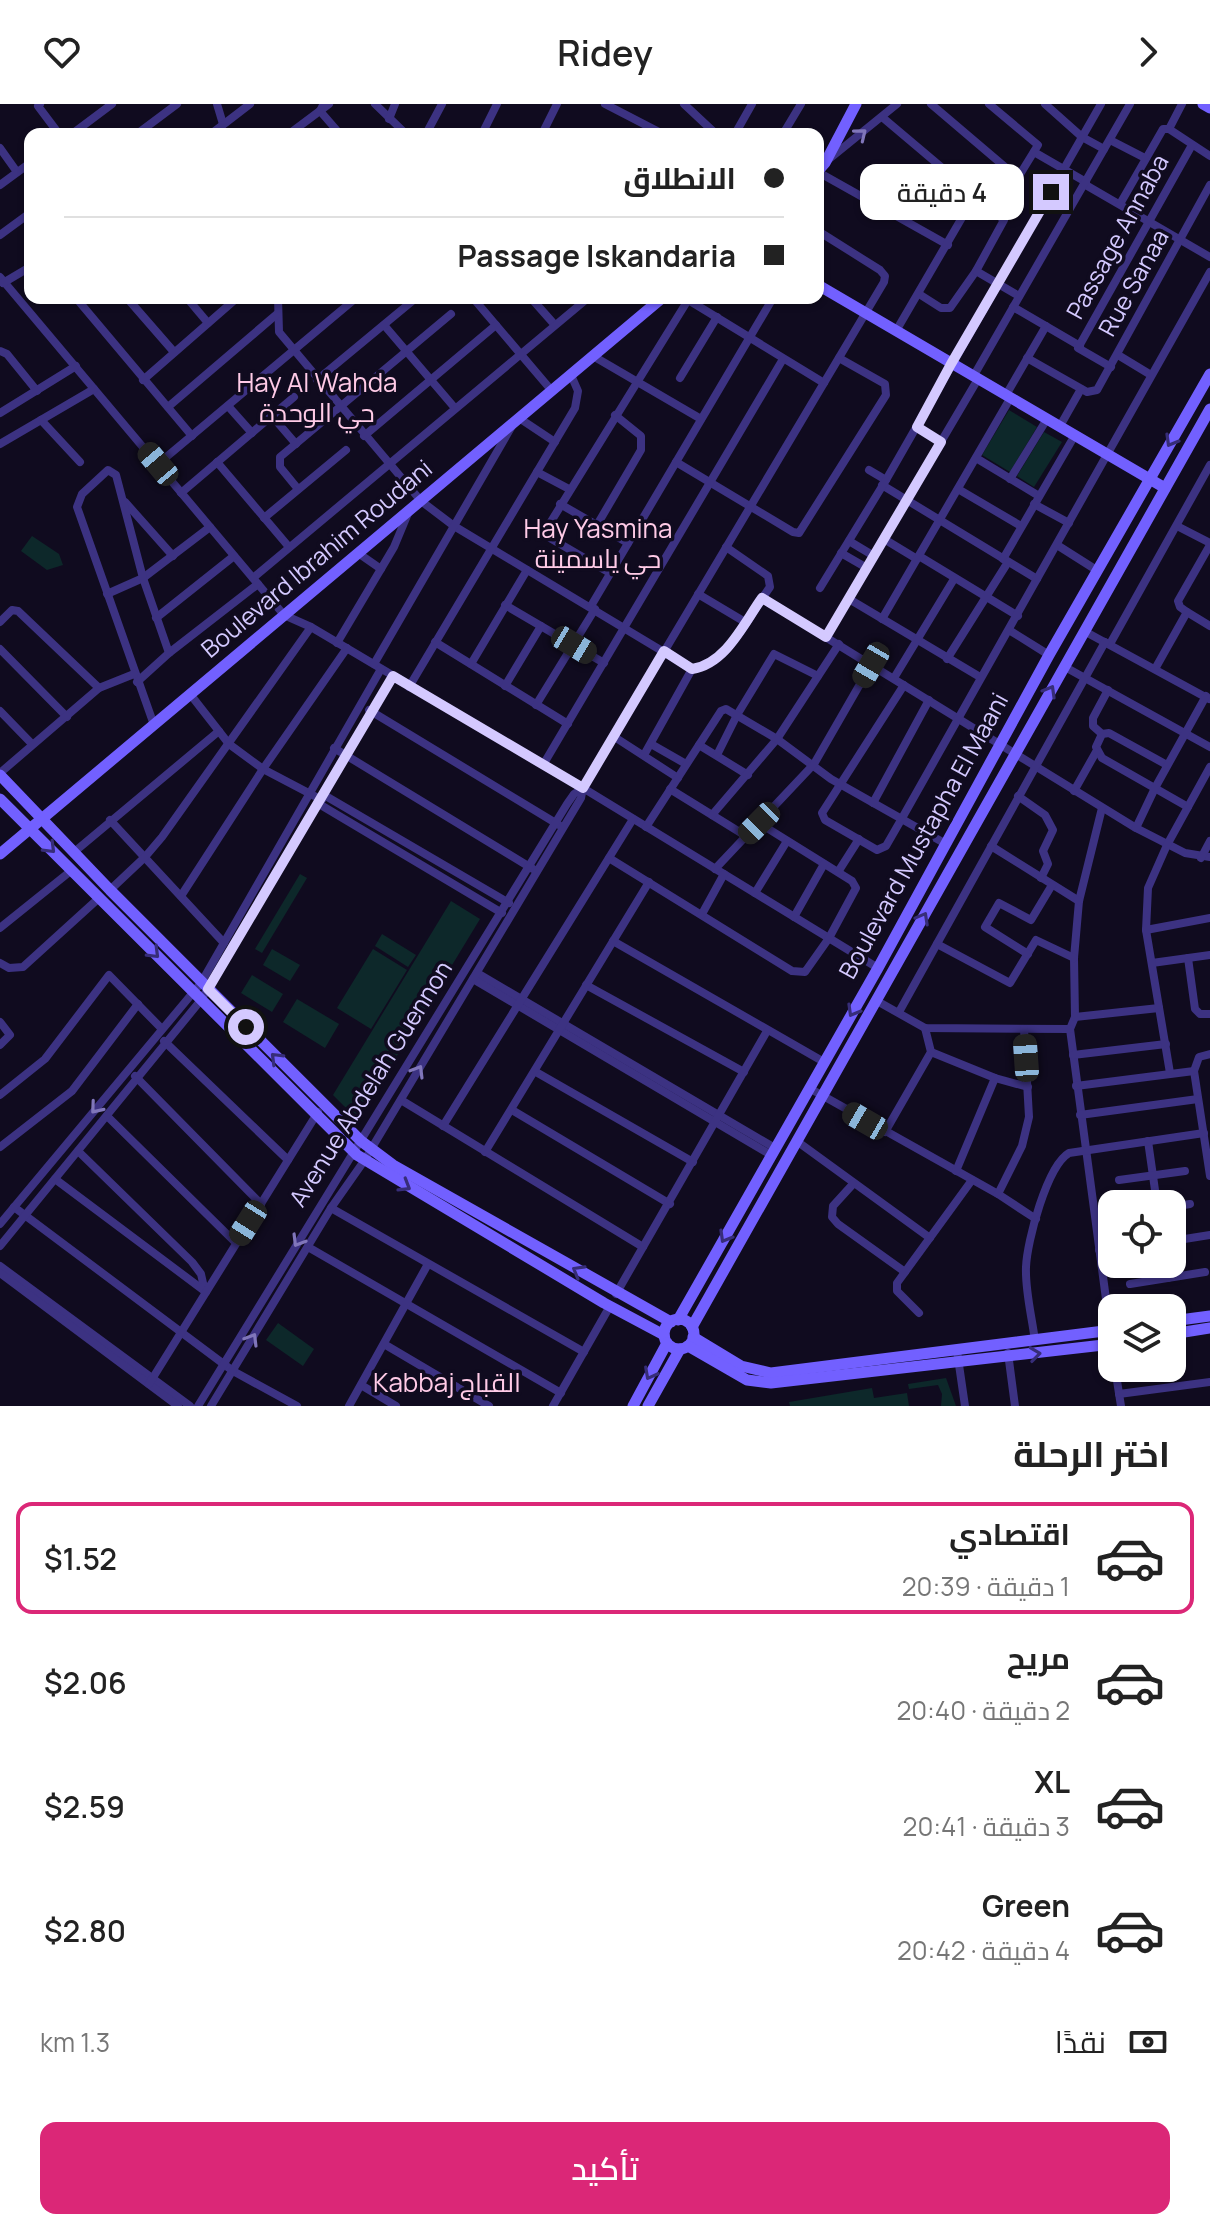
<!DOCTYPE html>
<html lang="ar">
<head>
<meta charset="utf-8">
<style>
  :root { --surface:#fff; --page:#f6f6f6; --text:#222; --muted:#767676; --line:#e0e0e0; --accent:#db2777 }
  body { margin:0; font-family:Manrope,Cairo,sans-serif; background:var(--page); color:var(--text); direction:rtl; height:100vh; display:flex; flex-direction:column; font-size:30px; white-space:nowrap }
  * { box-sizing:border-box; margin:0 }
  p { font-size:26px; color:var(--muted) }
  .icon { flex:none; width:44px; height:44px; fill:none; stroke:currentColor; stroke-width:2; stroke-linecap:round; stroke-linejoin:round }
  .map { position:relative; height:1302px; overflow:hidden; direction:ltr }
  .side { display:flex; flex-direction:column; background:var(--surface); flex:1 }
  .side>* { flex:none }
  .top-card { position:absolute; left:24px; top:24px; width:800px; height:176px; border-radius:16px; box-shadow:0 2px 6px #0004; direction:rtl; display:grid; align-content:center; height:176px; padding:0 40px; background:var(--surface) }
  .controls { position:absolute; left:1098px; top:1086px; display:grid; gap:16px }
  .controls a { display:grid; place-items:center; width:88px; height:88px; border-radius:16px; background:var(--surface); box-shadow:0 2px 6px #0004; font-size:40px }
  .end { position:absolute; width:36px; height:36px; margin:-18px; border:10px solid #d4c9ff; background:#111; box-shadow:0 0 0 4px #111 }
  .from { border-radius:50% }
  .bubble { position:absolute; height:56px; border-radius:16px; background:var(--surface); box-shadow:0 2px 6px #0004; font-size:26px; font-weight:600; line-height:56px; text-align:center; direction:rtl }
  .car { position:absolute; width:24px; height:48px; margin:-24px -12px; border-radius:10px; box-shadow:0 0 6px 2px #0007; background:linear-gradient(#222 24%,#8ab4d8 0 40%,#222 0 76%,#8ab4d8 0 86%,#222 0) }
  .top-card b { display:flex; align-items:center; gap:28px; height:76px; font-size:30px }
  .top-card b+b { border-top:2px solid var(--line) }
  .top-card i { width:20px; height:20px; background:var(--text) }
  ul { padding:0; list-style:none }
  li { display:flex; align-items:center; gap:24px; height:112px; margin:0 16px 12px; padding:0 24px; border:4px solid transparent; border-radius:16px }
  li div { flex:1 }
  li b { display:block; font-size:30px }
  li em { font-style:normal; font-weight:600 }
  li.on { border-color:var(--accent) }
  li>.icon { width:72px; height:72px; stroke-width:1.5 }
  h2 { padding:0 40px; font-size:36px; line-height:96px }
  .pay { display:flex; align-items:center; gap:20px; height:88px; padding:0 40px; font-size:30px }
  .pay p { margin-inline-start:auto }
  .primary-button { display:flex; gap:16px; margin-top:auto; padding:16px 40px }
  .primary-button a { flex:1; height:92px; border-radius:16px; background:var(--accent); color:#fff; font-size:32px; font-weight:600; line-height:92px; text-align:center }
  header { display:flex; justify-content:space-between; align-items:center; height:104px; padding:0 40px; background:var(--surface); font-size:36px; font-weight:600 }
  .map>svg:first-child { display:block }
  .green { fill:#0d282a }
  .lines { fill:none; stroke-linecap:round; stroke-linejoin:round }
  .street { stroke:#3c3282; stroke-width:8 }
  .secondary { stroke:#7260ff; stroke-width:11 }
  .oneway { stroke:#8076ba }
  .oneway2 { stroke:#372d79 }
  .route { stroke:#d4c9ff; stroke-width:10 }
  .labels { text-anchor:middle; stroke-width:7; stroke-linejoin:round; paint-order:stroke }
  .street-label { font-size:24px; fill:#d4c9ff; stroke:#100b1f }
  .neighbourhood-label { font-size:26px; fill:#ffcbe7; stroke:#100b1f }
</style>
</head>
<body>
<header><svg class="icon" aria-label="forward" viewBox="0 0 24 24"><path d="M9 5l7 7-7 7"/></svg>Ridey<svg class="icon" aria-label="heart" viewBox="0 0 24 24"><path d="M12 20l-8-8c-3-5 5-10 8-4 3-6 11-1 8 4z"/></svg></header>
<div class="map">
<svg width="1210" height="1302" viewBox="0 0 1210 1302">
  <rect width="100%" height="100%" fill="#100b1f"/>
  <g class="green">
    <polygon points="1009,306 1037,323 1010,368 982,351"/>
    <polygon points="1044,328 1062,338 1034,383 1017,372"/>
    <polygon points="32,432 59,450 63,461 47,466 21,447"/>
    <polygon points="300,770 307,774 262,849 255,845"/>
    <polygon points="451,797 480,815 358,1016 333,991"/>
    <polygon points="382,830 416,851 408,863 375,842"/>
    <polygon points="272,845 300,861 290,877 263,861"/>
    <polygon points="373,845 407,866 371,925 337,904"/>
    <polygon points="252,871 283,890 272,908 241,889"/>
    <polygon points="297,895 339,920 325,944 283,918"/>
    <polygon points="278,1219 314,1245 303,1262 266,1236"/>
    <polygon points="946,1274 956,1302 941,1302 942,1290 938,1281 909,1285 908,1280"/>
    <polygon points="872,1284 874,1294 907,1289 909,1302 790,1302 789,1298"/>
  </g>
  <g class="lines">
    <g class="street">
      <polyline points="40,0 38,2 59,30"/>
      <polyline points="217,0 223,20"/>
      <polyline points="375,0 406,30"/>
      <polyline points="605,0 663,30"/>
      <polyline points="684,0 716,30"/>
      <polyline points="931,0 1018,74"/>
      <polyline points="989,0 1038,41 997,108"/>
      <polyline points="1045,0 1082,33 1104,45"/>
      <polyline points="322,3 320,7 340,30"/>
      <polyline points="882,13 1004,116 976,167 950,204 941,204 919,190"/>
      <polyline points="389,15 395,0"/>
      <polyline points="1169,25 1182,0"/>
      <polyline points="72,30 112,0"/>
      <polyline points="137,30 177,0"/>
      <polyline points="211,30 250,0"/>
      <polyline points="289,30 329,0"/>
      <polyline points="426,30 442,0"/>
      <polyline points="482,30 497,0"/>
      <polyline points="542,30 557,0"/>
      <polyline points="735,30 752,0"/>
      <polyline points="783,30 801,0"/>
      <polyline points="1110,36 1145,54"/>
      <polyline points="0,44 17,68"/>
      <polyline points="1034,48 1086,78"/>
      <polyline points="828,56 897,0"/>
      <polyline points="818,68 948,141"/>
      <polyline points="1084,80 1210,153"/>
      <polyline points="0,81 30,59"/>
      <polyline points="1120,100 1163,25 1169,25 1210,52"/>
      <polyline points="0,131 30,109"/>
      <polyline points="976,167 1019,192"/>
      <polyline points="0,173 284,511 311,523 583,684 878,864"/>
      <polyline points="3,179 30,163"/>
      <polyline points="76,194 192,332"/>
      <polyline points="127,194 174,248"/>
      <polyline points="187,194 208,219"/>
      <path d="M278 194 279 228 421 397 454 422 692 565C729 560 750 510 770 483L768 472 726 443"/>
      <polyline points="473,194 552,287"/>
      <polyline points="531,194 554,220"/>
      <polyline points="685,194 824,279"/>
      <polyline points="1013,203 1080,242"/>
      <polyline points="384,221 454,303"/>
      <polyline points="896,227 974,93"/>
      <polyline points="0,247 7,250 37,287"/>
      <polyline points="1118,251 1151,271"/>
      <polyline points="593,252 701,315"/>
      <polyline points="1027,254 1087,288 1097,286 1210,81"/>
      <polyline points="1111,263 1078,244 1192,41"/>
      <polyline points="973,273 1130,0"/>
      <polyline points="680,274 717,213"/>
      <polyline points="143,276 237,194"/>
      <polyline points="317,276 416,194"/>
      <polyline points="1006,291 1046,222"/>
      <polyline points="228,302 252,329"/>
      <polyline points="168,303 277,210"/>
      <polyline points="0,309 76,262"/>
      <polyline points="272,312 296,340"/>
      <polyline points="519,314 555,338"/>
      <polyline points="41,316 80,358"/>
      <polyline points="1060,322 1081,285"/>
      <polyline points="917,323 941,338"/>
      <polyline points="364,332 496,221"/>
      <polyline points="0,340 94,285"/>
      <polyline points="976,354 1039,392"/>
      <polyline points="217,358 289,443"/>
      <polyline points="676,358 793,428 799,429 886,291 885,280 839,254"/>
      <polyline points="158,360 356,194"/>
      <polyline points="869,366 886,376"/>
      <polyline points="537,368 569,385"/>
      <polyline points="1010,375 1047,315"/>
      <polyline points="882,381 1037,475"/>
      <polyline points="298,385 280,363 280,353 451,210"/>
      <polyline points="958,385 1021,422"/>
      <polyline points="181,389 294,293"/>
      <polyline points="125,398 173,452"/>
      <polyline points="560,400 628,439"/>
      <polyline points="1034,400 1069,419"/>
      <polyline points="264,414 346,346"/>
      <polyline points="597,421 641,346 641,332 615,311"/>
      <polyline points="1177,422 1210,439"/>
      <polyline points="884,435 917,455"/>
      <polyline points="849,437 874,452"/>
      <polyline points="1057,441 1098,467"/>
      <polyline points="358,449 381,465"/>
      <polyline points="841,449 867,464"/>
      <polyline points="919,452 1018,512"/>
      <polyline points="1003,455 1075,331"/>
      <polyline points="610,469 550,434 547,424 688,196"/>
      <polyline points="253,474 588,194"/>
      <polyline points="820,484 886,376 1101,0"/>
      <polyline points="107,490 143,474 210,423"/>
      <polyline points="698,490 745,518"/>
      <polyline points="762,494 1136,724 1185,749 1210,753"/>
      <polyline points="849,495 980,573"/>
      <polyline points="505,501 604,559"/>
      <polyline points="591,502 773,194"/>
      <polyline points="1187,508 1210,522"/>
      <polyline points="156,514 234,452"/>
      <polyline points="882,515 1011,293"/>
      <polyline points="0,518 12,506 18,507 99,584"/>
      <polyline points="1009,526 1049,551"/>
      <polyline points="1084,527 1209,595"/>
      <polyline points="826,533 978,275"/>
      <polyline points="435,538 568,620"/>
      <polyline points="337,539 394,443 409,407"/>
      <polyline points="1110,540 1210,361"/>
      <polyline points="0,545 67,613"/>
      <polyline points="947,555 1008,458"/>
      <polyline points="374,560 512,322"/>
      <polyline points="471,560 527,466"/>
      <polyline points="1065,563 1210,643"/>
      <polyline points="1155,565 1187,508 1180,503 1178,497 1210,441"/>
      <polyline points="894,574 954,475"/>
      <polyline points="137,578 169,549 258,480"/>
      <polyline points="904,581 822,709 825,716 877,746 886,742 901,716 1210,168"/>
      <polyline points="505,582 541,522"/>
      <polyline points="409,583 575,304 578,287 571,271"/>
      <polyline points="190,590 229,640 263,665 322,696"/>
      <polyline points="536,601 595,505"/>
      <polyline points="369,606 559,721"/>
      <polyline points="0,607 32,640"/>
      <polyline points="154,621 77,403 82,390 108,366 116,371 143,474 169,549"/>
      <polyline points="1102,630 1093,622 1093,614 1108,586"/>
      <polyline points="613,632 678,674"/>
      <polyline points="651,640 686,660"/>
      <polyline points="699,641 748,671"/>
      <polyline points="334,644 533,765"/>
      <polyline points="644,651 692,565"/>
      <polyline points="717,651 737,611 774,550 818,572"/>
      <polyline points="543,661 783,255"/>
      <polyline points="1167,661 1109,629 1102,630 1096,643 1102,654 1188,703"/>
      <polyline points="0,669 99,584 134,570"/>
      <polyline points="670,685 746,732"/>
      <polyline points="1074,687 1096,648"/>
      <polyline points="324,691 509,799"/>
      <polyline points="1018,692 1045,711 1053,726 1043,747 1048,760 1041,774"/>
      <polyline points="873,699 929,596"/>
      <polyline points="319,700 502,809"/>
      <polyline points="1102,704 1079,797 1074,854 1075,913 1070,925 1112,1240"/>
      <polyline points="712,711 777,635 839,540"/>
      <polyline points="110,716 224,839"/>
      <polyline points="646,723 721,607 726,605 777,635 831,675 946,740"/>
      <polyline points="1136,724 1155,684 1206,592"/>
      <polyline points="991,742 1079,797"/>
      <polyline points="73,749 219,627"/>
      <polyline points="609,754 792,867 805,868 829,834 856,784 852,777 759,719"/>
      <polyline points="1201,754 1210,737"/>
      <polyline points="715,765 814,660 871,561"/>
      <polyline points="838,768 859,735"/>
      <polyline points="110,786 145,753 162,733 311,523"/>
      <polyline points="755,789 787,737"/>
      <polyline points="181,792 263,665 347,544"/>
      <polyline points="702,810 724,770"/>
      <polyline points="794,813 824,760"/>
      <polyline points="0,824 72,766"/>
      <polyline points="1146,826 1210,814"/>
      <polyline points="613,837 824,958"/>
      <polyline points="937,840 1010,879 1036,836 1074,854"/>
      <polyline points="1028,850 985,823 999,799 1031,816 1052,781"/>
      <polyline points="1188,854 1195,905 1200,910 1210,910"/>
      <polyline points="0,859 9,864 23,863 99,794"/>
      <polyline points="1152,859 1210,851"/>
      <polyline points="477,869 775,1044"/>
      <polyline points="473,875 771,1051"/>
      <polyline points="586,881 744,968"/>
      <polyline points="877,897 925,924 1070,925"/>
      <polyline points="899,908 1105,538"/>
      <polyline points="1075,913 1159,904"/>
      <polyline points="0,918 10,931 0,941"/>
      <polyline points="164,937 288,1056"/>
      <polyline points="931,948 995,974 1028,983"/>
      <polyline points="1210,950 1199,953 1194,967 1210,1072"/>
      <polyline points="1073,951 1166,940"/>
      <polyline points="536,968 693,1058"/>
      <polyline points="1170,969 1146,826 1148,784 1167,741 1210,663"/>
      <polyline points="135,972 261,1100"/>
      <polyline points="1076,982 1194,967"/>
      <polyline points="809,984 998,1090 1036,1115"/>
      <polyline points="0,991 45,955 109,871 162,925"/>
      <polyline points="401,996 643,1143"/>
      <polyline points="512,1006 670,1100"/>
      <polyline points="1080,1011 1198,995"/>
      <polyline points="107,1012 236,1139"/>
      <polyline points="443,1022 633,715"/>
      <polyline points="885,1028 931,948 925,924"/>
      <polyline points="1148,1037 1157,1100"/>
      <polyline points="798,1038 930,1134"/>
      <polyline points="0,1043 72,987 138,900"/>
      <polyline points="78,1047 192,1158 201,1170 205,1188"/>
      <polyline points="485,1048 649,778"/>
      <polyline points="956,1067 995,974"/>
      <polyline points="55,1075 206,1188"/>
      <polyline points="1119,1076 1185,1067"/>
      <polyline points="853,1080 833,1102 832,1113 838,1120 905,1168"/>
      <polyline points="998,1090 1022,1042 1029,1013 1024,925"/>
      <polyline points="14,1103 233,1267 297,1302"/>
      <polyline points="1172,1103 1190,1100"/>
      <polyline points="331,1104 584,1248"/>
      <polyline points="0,1120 201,879 381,565"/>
      <polyline points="1172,1137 1210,1131"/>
      <polyline points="0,1142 201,896 393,572"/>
      <polyline points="308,1143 561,1289"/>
      <polyline points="1099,1146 1112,1145"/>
      <polyline points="1166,1160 1168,1174"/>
      <polyline points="0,1162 190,1302"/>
      <polyline points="0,1169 178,1302"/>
      <polyline points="1130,1180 1205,1168"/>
      <polyline points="616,1190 767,927"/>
      <polyline points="919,1209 897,1187 897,1179 972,1076"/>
      <path d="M1035 1237C1032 1213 1025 1187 1026 1163 1027 1137 1047 1062 1069 1049L1204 1029"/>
      <polyline points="384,1240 489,1302"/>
      <polyline points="957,1247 965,1302"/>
      <polyline points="1008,1249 1015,1302"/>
      <polyline points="1115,1264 1121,1302"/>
      <polyline points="149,1280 318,1008"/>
      <polyline points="361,1281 396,1302"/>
      <polyline points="1119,1290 1210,1278"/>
      <polyline points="198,1302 567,700 574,690 583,684"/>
      <polyline points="211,1302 331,1104 364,1057 581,694 583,684 884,178 885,172 880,166 818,127"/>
      <polyline points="349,1302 428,1160"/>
      <polyline points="553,1302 610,1202"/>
    </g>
    <g class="secondary">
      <polyline points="1203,0 1210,4"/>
      <polyline points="818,67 825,59 856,0"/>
      <polyline points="818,181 1165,384"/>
      <polyline points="0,671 110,786 361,1037 393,1061 671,1218"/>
      <polyline points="0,695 357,1051 604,1199 664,1231"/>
      <polyline points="0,750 662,194"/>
      <circle cx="679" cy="1230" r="15"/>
      <polyline points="678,1216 878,864 1049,551 1210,270"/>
      <polyline points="1172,1217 1210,1212"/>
      <polyline points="692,1223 1210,305"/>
      <polyline points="1172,1230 1210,1224"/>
      <polyline points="693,1233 741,1262 771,1269 1112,1226"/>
      <polyline points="688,1242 747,1276 771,1279 1112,1240"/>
      <polyline points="633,1302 667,1239"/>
      <polyline points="648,1302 680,1245"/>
    </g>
  </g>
  <defs><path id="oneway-chevron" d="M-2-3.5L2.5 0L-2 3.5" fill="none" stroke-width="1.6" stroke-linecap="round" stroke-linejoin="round" transform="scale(2)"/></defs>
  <g class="oneway">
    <use href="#oneway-chevron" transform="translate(861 30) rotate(-39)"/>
    <use href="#oneway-chevron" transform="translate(418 967) rotate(-59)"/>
    <use href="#oneway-chevron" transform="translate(96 1004) rotate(130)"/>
    <use href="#oneway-chevron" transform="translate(298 1137) rotate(121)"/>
    <use href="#oneway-chevron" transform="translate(252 1235) rotate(-59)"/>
  </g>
  <g class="oneway2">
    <use href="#oneway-chevron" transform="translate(1171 337) rotate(120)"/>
    <use href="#oneway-chevron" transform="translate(1050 587) rotate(-60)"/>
    <use href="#oneway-chevron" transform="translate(50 744) rotate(45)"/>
    <use href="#oneway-chevron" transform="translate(923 814) rotate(-61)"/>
    <use href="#oneway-chevron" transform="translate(154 849) rotate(45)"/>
    <use href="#oneway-chevron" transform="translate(853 907) rotate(120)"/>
    <use href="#oneway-chevron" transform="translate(276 954) rotate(-135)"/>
    <use href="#oneway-chevron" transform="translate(405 1082) rotate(31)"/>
    <use href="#oneway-chevron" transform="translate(725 1133) rotate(120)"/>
    <use href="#oneway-chevron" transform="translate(578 1167) rotate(-150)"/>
    <use href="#oneway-chevron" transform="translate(1035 1250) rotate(-7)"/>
    <use href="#oneway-chevron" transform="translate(650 1270) rotate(118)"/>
  </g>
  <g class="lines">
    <path class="route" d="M246 923 208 885 393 572 583 684 664 547 692 565C726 560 744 519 762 494L826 533 941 338 917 323 951 260 1051 88"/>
  </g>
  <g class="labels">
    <g class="street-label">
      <text transform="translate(1118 133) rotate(-61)" y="8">Passage Annaba</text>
      <text transform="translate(1134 179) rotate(-61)" y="8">Rue Sanaa</text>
      <text transform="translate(317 455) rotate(-40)" y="8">Boulevard Ibrahim Roudani</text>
      <text transform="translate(924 732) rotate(-61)" y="8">Boulevard Mustapha El Maani</text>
      <text transform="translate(371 980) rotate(-58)" y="8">Avenue Abdelah Guennon</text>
    </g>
    <g class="neighbourhood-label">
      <text x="317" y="288">Hay Al Wahda<tspan x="317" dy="30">حي الوحدة</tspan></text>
      <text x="598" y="434">Hay Yasmina<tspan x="598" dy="30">حي ياسمينة</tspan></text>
      <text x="447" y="1288">Kabbaj القباج</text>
    </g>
  </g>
</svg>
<div class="controls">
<a><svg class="icon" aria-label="locate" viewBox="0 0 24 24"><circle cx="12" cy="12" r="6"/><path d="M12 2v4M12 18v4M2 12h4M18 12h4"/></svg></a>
<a><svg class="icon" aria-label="layers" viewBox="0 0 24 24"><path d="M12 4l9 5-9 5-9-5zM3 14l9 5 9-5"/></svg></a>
</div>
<i class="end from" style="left:246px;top:923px"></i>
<i class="end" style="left:1051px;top:88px"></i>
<div class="bubble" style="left:860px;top:60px;width:164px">4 دقيقة</div>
<i class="car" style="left:158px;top:360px;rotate:320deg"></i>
<i class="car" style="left:574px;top:541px;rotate:121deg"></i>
<i class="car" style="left:871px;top:561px;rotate:210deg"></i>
<i class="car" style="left:759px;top:719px;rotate:225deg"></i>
<i class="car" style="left:1026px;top:954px;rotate:356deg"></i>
<i class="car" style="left:865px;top:1017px;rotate:300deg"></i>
<i class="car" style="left:248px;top:1119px;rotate:212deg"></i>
<div class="top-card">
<b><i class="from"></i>الانطلاق</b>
<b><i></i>Passage Iskandaria</b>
</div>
</div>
<section class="side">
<h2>اختر الرحلة</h2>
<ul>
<li class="on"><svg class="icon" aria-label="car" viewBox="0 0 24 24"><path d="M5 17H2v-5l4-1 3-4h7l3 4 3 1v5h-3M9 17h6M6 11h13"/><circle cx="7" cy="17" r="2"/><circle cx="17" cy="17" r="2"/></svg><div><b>اقتصادي</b><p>1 دقيقة · 20:39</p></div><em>$1.52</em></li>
<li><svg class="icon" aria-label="car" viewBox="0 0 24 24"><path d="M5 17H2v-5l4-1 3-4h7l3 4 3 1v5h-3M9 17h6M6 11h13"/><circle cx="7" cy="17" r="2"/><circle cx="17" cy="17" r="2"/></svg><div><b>مريح</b><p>2 دقيقة · 20:40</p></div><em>$2.06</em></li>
<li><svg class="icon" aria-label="car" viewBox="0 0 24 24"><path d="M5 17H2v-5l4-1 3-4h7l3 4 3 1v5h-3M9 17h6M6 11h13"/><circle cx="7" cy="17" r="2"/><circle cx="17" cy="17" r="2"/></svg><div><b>XL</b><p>3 دقيقة · 20:41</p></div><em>$2.59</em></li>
<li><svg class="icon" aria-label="car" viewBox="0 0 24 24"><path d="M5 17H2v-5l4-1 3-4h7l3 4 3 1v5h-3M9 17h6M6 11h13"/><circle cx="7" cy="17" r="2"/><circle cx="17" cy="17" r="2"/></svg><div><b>Green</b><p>4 دقيقة · 20:42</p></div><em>$2.80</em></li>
</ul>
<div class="pay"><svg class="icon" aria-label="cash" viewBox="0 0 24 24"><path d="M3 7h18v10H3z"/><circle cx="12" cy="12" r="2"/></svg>نقدًا<p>1.3 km</p></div>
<div class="primary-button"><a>تأكيد</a></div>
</section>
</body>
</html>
